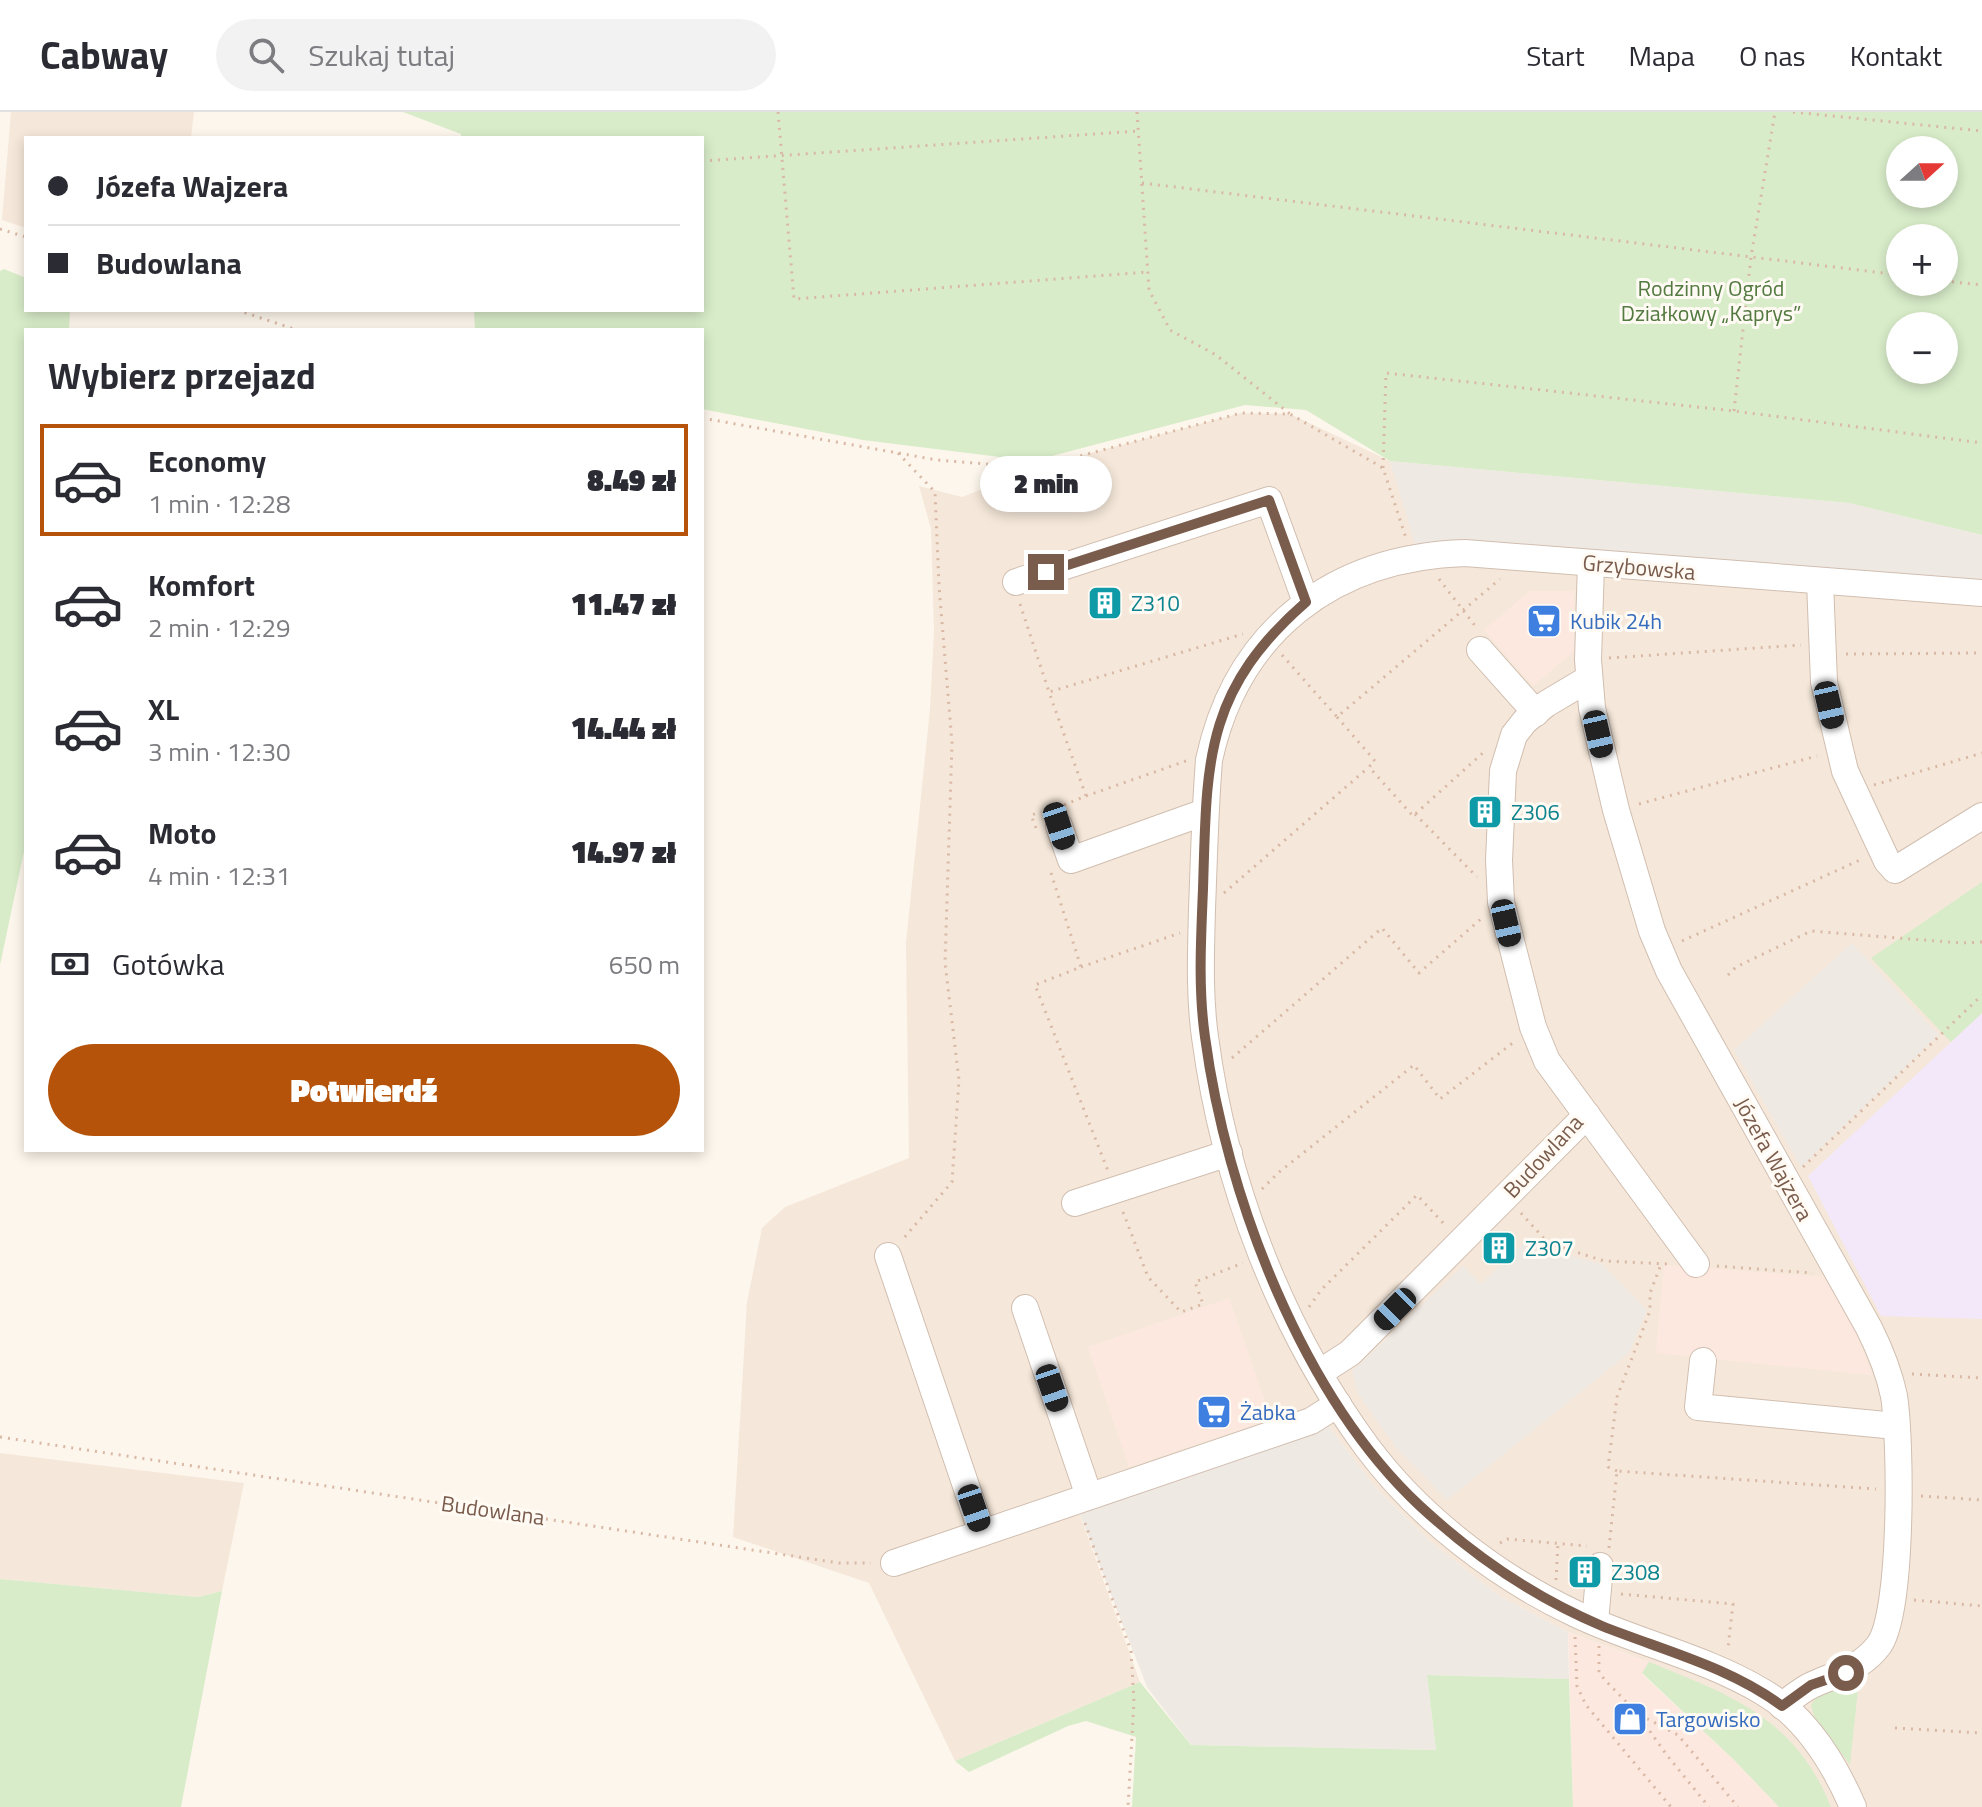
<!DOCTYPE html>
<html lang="pl">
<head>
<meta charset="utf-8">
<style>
  :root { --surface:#fff; --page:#f2f2f3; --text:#2b2b33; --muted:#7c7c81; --line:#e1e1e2; --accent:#b45309 }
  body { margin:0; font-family:"Titillium Web",sans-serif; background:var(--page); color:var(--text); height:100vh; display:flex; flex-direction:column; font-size:30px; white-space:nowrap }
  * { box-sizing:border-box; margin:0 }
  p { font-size:26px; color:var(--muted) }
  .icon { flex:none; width:44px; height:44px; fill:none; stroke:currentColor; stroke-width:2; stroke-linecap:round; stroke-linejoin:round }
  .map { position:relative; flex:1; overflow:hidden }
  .panel { position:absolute; left:24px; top:216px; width:680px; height:824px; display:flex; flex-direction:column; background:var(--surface); border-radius:0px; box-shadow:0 4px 12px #0003 }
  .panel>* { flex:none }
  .top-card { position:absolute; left:24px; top:24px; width:680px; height:176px; border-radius:0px; box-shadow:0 4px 12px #0003; display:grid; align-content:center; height:176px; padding:0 24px; background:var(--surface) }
  .needle { width:52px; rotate:69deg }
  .buttons { position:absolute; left:1886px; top:24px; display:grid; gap:16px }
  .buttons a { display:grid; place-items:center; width:72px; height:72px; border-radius:50%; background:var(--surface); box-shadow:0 4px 12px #0003; font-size:40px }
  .end { position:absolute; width:36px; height:36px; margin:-18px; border:10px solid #7a5c4d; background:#fff; box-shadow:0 0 0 4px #fff }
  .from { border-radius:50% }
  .bubble { position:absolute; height:56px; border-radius:28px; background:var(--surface); box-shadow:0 4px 12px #0003; font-size:26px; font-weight:800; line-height:56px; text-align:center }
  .car { position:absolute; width:24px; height:48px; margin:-24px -12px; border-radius:10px; box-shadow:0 0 6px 2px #0007; background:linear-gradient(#222 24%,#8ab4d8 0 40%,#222 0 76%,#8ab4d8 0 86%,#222 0) }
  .top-card b { display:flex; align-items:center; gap:28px; height:76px; font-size:30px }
  .top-card b+b { border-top:2px solid var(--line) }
  .top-card i { width:20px; height:20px; background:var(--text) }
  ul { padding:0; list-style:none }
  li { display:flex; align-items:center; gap:24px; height:112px; margin:0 16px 12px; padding:0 8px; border:4px solid transparent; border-radius:0px }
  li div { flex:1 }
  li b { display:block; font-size:30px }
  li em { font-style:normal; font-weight:800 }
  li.selected { border-color:var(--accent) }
  li>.icon { width:72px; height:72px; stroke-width:1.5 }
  h2 { padding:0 24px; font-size:36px; line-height:96px }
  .pay { display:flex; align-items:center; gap:20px; height:88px; padding:0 24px; font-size:30px }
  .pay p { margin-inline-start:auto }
  .primary-button { display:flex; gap:16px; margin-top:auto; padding:16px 24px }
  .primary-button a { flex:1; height:92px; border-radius:48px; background:var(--accent); color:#fff; font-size:32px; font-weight:800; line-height:92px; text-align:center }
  header { display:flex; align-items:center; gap:48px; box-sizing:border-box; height:112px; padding:0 40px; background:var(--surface); border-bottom:2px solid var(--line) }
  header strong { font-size:38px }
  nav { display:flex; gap:44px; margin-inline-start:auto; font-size:28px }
  .search { width:560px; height:72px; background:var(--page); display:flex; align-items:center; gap:20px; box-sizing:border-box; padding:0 28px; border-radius:44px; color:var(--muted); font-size:30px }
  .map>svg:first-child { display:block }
  .residential { fill:#f5e8da }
  .commercial { fill:#fde8e0 }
  .industrial { fill:#efe9e4 }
  .education { fill:#f3e8fa }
  .green { fill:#d8ecc9; fill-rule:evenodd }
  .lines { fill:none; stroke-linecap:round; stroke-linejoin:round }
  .minor-casing { stroke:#d1beb0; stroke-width:28 }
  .path { stroke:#d9b8a5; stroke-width:3; stroke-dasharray:2 6; stroke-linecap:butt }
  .minor { stroke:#fff; stroke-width:26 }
  .route { stroke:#7a5c4d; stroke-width:10 }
  .labels { text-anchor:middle; stroke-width:6; stroke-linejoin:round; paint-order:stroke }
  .park-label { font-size:22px; fill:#537a41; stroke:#fffaf3 }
  .street-label { font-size:22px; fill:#7a5c4d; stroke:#fffaf3 }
  .culture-label { font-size:22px; fill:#0d838f; stroke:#fffaf3; text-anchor:start }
  .shop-label { font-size:22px; fill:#366cbe; stroke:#fffaf3; text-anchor:start }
</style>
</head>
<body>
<header>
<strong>Cabway</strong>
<div class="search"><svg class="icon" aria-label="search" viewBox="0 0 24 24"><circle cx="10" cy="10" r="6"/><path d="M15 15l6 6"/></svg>Szukaj tutaj</div>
<nav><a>Start</a><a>Mapa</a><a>O nas</a><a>Kontakt</a></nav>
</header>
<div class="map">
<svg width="1982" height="1695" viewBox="0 0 1982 1695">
  <rect width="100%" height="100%" fill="#fdf6ec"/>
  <g class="residential">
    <polygon points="11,0 194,0 191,26 26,26 26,116 2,108"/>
    <polygon points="1241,301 1290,302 1390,349 1416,432 1444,429 1982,467 1982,1695 1779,1695 1648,1550 1568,1520 1501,1485 1434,1433 1375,1375 1327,1312 1077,1395 1140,1570 955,1649 869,1471 733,1425 747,1190 762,1116 785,1095 909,1046 906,830 930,597 934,519 931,417 919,374 962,385 1035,356"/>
    <polygon points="0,1341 244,1371 222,1479 198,1485 0,1467"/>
  </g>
  <g class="commercial">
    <polygon points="1530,479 1574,479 1574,539 1533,574 1484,518"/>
    <polygon points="1664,1153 1824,1165 1857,1222 1872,1263 1656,1241"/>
    <polygon points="1229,1186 1271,1307 1129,1355 1088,1235"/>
    <polygon points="1568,1520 1649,1550 1642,1562 1734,1648 1779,1695 1573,1695"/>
  </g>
  <g class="industrial">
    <polygon points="1390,349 1849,391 1982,423 1982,467 1444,429 1415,432"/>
    <polygon points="1852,831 1939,923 1801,1055 1734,938"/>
    <polygon points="1531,1124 1544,1137 1602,1152 1647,1198 1629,1241 1447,1388 1397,1337 1358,1282 1352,1259 1463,1154 1481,1172"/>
    <polygon points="1327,1312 1375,1375 1434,1433 1501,1485 1568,1520 1569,1567 1427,1563 1436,1638 1191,1633 1147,1575 1077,1395"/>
  </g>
  <polygon class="education" points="1982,901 1982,1207 1881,1204 1808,1064"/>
  <g class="green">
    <path d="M403 0H1982V423L1849 391 1390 349 1306 298 1245 293 1033 349 863 328 702 297V218H475L474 198H702V26H461V22ZM1944 38V82H1900V38ZM1900 126H1944V170H1900ZM1944 214V258H1900V214Z"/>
    <polygon points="4,157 26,166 26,198 70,198 69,218 26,218 26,730 0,853 0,159"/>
    <polygon points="1982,770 1982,901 1951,930 1871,846"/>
    <polygon points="0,1467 198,1485 222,1479 181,1695 0,1695"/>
    <path d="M1649 1550C1731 1583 1795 1606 1831 1695H1779L1734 1648 1642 1561Z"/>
    <polygon points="1427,1563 1569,1567 1573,1695 1132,1695 1136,1625 1086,1609 1068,1614 969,1660 955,1649 1140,1570 1191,1633 1436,1638"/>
    <polygon points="1859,1568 1850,1653 1814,1604 1811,1593 1818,1583"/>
  </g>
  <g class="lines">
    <g class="minor-casing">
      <g id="minor">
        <path d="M1591 451 1588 548 1592 596 1616 698 1652 819 1669 859 1869 1216C1880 1238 1889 1260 1894 1284 1901 1328 1903 1500 1879 1533 1861 1557 1838 1561 1812 1573 1801 1578 1792 1586 1782 1594"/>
        <polyline points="1016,470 1269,388 1306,490"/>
        <polyline points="1820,470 1824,570 1845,659 1887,749 1895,758 1982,704"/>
        <polyline points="1480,538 1536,601"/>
        <polyline points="1588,567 1546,592 1525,609 1514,623 1503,659 1499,748 1501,790 1533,915 1547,949 1696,1152"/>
        <polyline points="1059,714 1071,748 1205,700"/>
        <polyline points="1075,1091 1229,1041"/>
        <polyline points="888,1144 982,1421"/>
        <polyline points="1025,1196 1089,1384"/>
        <polyline points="1703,1249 1698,1295 1896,1314"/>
        <polyline points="1319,1261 1350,1241 1587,1003"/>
        <polyline points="894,1451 1311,1309 1338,1292"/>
        <polyline points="1595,1510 1600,1454"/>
        <path d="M1853 1695C1834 1651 1806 1605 1763 1580 1705 1545 1637 1531 1576 1502 1497 1465 1419 1405 1367 1335 1280 1217 1224 1069 1205 925 1199 882 1201 839 1202 797 1204 747 1205 698 1209 648 1237 518 1334 445 1465 441L1982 481"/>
      </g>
    </g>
    <g class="path">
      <polyline points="778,0 794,187 1148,160"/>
      <polyline points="1137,0 1149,178 1170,218 1216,243 1290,302"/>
      <polyline points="1793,0 1982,19"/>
      <polyline points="702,49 1138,19"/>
      <polyline points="1142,71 1900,163"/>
      <polyline points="0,117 26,125"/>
      <polyline points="1944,169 1982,173"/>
      <polyline points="237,198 297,218"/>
      <polyline points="1734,299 1751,145 1775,0"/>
      <polyline points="702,306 937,348 1035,356 1241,301 1290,302 1383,356 1406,426"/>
      <polyline points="898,341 935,380 939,474 952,631 945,851 959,968 952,1070 903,1127"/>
      <polyline points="1383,356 1386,261 1734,299 1982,331"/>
      <polyline points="1439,467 1476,515"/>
      <polyline points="1020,492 1049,580"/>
      <polyline points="1846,542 1982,541"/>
      <polyline points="1282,543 1337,605 1500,467"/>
      <polyline points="1609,546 1801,533"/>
      <polyline points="1337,605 1375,649 1369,655 1413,704 1484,640"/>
      <polyline points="1874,673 1982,641"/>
      <polyline points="1086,684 1186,649"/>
      <polyline points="1639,692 1817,644"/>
      <polyline points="1064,693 1086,684 1049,580 1243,522"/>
      <polyline points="1415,702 1477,765"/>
      <polyline points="1036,716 1031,703 1041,700"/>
      <polyline points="1051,761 1081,855 1035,873 1108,1059"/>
      <polyline points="1224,781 1369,655"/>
      <polyline points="1682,829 1860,748"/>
      <polyline points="1081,855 1180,821"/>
      <polyline points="1728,863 1736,855 1811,819 1961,831 1982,830"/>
      <polyline points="1232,946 1382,816 1419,861 1482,806"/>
      <polyline points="1803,1055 1982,883"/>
      <polyline points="1262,1077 1278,1061 1414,953 1440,987 1514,930"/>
      <polyline points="1123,1100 1148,1165 1181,1200 1203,1192 1195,1170 1243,1151"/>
      <polyline points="1521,1101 1548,1131 1604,1149 1669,1152"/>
      <polyline points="1717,1154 1813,1161"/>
      <polyline points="1309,1195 1321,1178 1417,1083 1445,1113"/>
      <polyline points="1912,1262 1982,1266"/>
      <polyline points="0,1325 839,1451 871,1451"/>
      <polyline points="1617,1359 1608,1355 1617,1285 1650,1199 1650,1181 1662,1150"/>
      <polyline points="1921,1384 1982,1388"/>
      <polyline points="1085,1411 1131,1539 1134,1589 1128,1695"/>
      <polyline points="1500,1431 1507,1427 1587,1434"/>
      <polyline points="1609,1436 1617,1359 1876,1377"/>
      <polyline points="1556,1468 1558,1431"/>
      <polyline points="1621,1482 1733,1492 1728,1536"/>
      <polyline points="1914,1488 1982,1494"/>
      <polyline points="1575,1525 1577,1574 1586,1593 1671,1695"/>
      <polyline points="1599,1534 1599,1559 1604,1567 1637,1601 1666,1642 1709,1695"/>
      <polyline points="1640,1603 1678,1623 1738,1695"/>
      <polyline points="1895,1616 1982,1621"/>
    </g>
    <use href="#minor" class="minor"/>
  </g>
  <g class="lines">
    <path class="route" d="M1046 460 1269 388 1306 490C1203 580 1207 651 1203 777 1201 827 1198 876 1205 925 1226 1083 1302 1284 1420 1394 1473 1443 1535 1486 1602 1514 1662 1538 1730 1555 1782 1594L1811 1573 1846 1561"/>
  </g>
  <defs>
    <g id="building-square" transform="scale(1.8)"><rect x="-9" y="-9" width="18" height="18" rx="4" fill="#0f9aa8" stroke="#fffaf3"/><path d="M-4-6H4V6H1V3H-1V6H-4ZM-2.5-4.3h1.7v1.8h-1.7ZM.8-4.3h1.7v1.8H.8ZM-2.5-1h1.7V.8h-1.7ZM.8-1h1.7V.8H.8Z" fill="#fff"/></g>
    <g id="supermarket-square" transform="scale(1.8)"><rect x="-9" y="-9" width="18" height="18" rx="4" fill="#3f7fe0" stroke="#fffaf3"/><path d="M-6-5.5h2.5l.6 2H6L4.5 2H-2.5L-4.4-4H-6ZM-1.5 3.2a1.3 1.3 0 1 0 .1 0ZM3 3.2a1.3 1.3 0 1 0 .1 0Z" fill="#fff"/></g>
    <g id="shop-square" transform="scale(1.8)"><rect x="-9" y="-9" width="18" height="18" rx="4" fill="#3f7fe0" stroke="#fffaf3"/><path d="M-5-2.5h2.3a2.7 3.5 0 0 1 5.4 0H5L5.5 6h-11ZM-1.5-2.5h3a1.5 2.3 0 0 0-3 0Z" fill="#fff"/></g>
  </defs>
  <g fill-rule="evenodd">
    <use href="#building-square" x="1105" y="491"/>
    <use href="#supermarket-square" x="1544" y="509"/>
    <use href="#building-square" x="1485" y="700"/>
    <use href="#building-square" x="1499" y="1136"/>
    <use href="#supermarket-square" x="1214" y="1300"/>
    <use href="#building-square" x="1585" y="1460"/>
    <use href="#shop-square" x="1630" y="1607"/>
  </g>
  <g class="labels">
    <g class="park-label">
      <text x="1711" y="184">Rodzinny Ogród<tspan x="1711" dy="25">Działkowy „Kaprys”</tspan></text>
    </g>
    <g class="street-label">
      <text transform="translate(1639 455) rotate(5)" y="8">Grzybowska</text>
      <text transform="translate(1543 1044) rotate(-47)" y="8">Budowlana</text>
      <text transform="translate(1774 1047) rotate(61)" y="8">Józefa Wajzera</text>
      <text transform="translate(493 1398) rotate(8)" y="8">Budowlana</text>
    </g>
    <g class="culture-label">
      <text x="1131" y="499">Z310</text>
      <text x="1511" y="708">Z306</text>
      <text x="1525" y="1144">Z307</text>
      <text x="1611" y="1468">Z308</text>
    </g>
    <g class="shop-label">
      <text x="1570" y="517">Kubik 24h</text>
      <text x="1240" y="1308">Żabka</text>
      <text x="1656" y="1615">Targowisko</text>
    </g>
  </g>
</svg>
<div class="buttons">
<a><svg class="needle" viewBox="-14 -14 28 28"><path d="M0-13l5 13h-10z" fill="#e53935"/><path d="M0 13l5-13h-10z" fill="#7c7c81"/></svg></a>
<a>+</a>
<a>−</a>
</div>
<i class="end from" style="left:1846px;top:1561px"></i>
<i class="end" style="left:1046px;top:460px"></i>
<div class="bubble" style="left:980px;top:344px;width:132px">2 min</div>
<i class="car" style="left:1829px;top:593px;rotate:167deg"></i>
<i class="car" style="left:1598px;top:622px;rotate:167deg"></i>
<i class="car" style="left:1059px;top:714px;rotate:162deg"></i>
<i class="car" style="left:1506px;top:811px;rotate:167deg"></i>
<i class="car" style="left:1395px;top:1197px;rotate:225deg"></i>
<i class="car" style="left:1052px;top:1276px;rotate:161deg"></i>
<i class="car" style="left:974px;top:1396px;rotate:161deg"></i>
<div class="top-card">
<b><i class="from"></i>Józefa Wajzera</b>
<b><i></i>Budowlana</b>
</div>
<section class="panel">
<h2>Wybierz przejazd</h2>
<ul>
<li class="selected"><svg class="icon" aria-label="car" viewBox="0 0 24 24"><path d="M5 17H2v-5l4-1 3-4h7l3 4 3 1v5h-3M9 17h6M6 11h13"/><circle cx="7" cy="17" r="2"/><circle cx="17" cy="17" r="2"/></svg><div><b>Economy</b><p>1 min · 12:28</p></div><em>8.49 zł</em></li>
<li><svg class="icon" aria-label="car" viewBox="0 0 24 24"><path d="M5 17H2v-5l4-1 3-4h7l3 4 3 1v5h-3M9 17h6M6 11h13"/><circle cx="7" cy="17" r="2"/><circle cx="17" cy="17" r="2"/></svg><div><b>Komfort</b><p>2 min · 12:29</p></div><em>11.47 zł</em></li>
<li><svg class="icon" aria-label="car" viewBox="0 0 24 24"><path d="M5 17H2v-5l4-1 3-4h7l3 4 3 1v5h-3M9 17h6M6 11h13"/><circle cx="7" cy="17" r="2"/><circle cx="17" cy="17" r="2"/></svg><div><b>XL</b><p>3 min · 12:30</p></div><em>14.44 zł</em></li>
<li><svg class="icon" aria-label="car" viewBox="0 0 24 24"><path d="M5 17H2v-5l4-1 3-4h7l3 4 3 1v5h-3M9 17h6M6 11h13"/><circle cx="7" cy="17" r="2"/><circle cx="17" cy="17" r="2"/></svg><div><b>Moto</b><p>4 min · 12:31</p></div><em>14.97 zł</em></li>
</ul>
<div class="pay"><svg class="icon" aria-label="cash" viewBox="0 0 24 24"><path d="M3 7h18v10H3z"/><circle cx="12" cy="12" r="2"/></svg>Gotówka<p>650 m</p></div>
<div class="primary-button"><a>Potwierdź</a></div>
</section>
</div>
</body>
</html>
